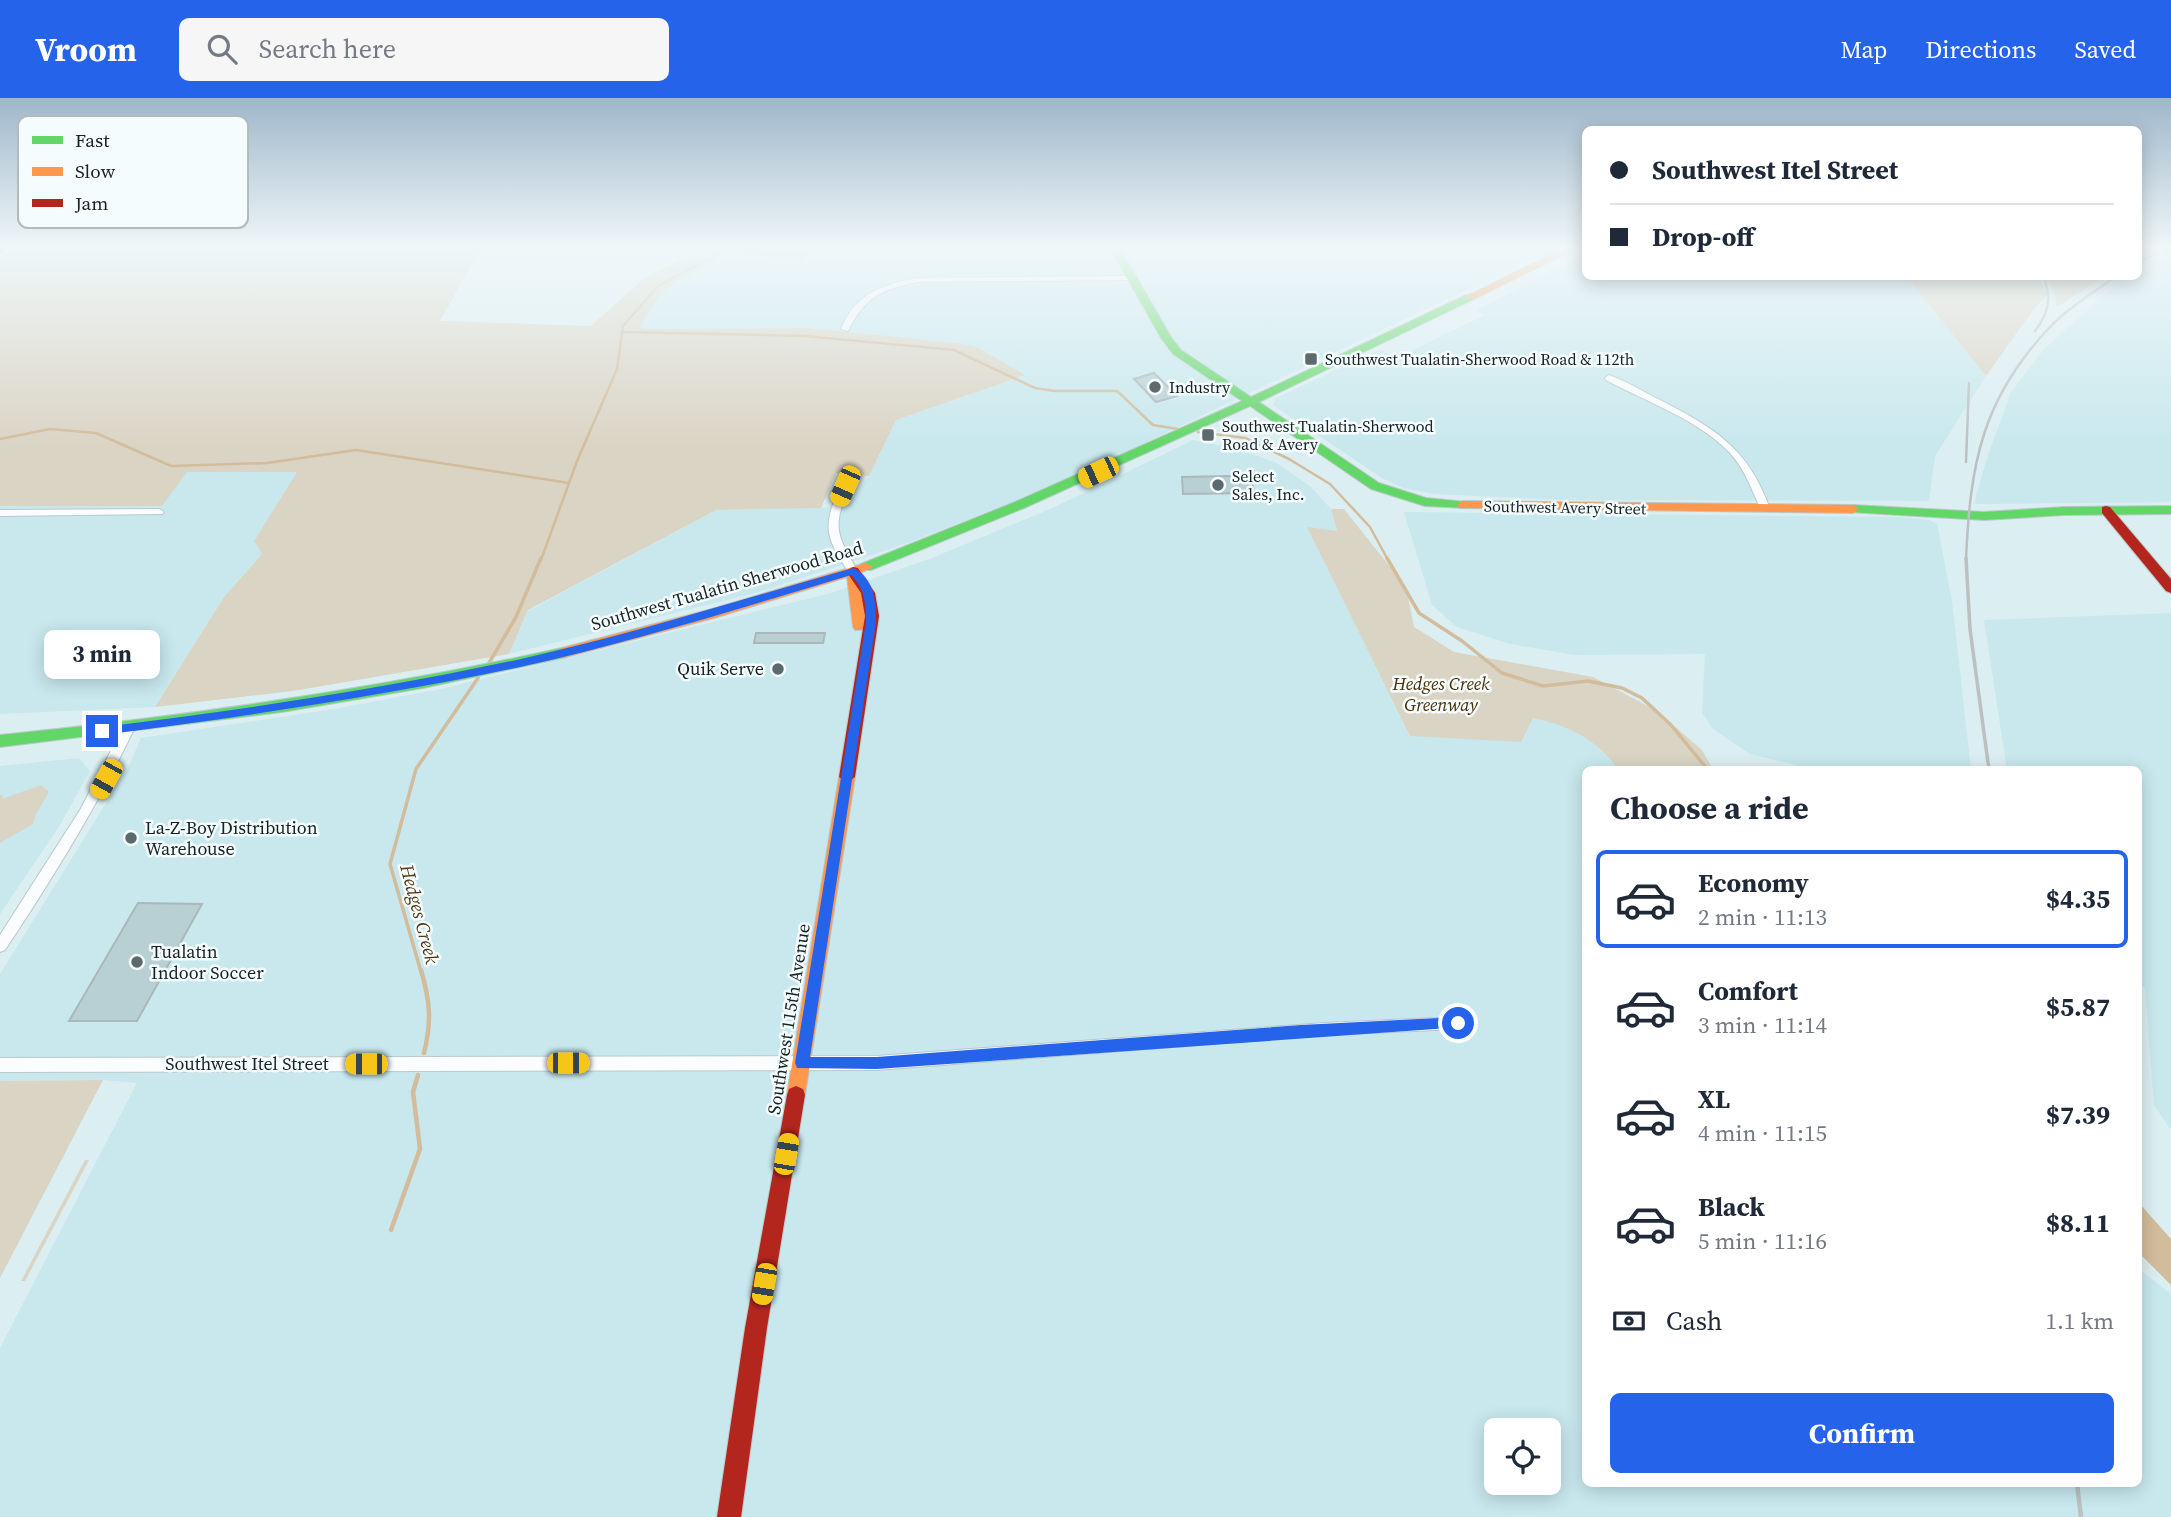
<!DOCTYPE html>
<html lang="en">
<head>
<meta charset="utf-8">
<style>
  :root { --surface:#fff; --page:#f6f6f7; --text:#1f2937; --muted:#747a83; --line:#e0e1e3; --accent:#2563eb }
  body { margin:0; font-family:"Source Serif 4",serif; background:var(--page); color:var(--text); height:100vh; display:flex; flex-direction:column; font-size:26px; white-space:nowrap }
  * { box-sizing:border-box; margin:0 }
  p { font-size:23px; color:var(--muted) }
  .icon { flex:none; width:38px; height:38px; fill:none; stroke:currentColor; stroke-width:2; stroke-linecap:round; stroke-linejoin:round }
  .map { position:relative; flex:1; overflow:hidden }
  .drawer { position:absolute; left:1582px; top:668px; width:560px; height:721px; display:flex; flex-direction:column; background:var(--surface); border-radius:10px; box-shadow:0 4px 18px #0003 }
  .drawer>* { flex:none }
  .banner { position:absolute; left:1582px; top:28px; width:560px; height:154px; border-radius:10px; box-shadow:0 4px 18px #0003; display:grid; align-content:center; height:154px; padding:0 28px; background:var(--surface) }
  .controls { position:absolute; left:1484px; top:1320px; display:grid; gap:14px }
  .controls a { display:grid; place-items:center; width:77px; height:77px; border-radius:10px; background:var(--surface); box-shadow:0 4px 18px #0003; font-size:35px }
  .end { position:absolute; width:32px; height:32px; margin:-16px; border:9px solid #2563eb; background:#fff; box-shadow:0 0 0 4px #fff }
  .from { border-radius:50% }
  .bubble { position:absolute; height:49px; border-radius:10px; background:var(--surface); box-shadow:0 4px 18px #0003; font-size:23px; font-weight:700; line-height:49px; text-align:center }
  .car { position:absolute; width:21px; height:42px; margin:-21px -10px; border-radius:9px; box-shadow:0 0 5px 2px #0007; background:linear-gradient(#f5c518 24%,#345 0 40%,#f5c518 0 76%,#345 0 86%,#f5c518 0) }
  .banner b { display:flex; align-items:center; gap:24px; height:66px; font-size:26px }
  .banner b+b { border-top:2px solid var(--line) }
  .banner i { width:18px; height:18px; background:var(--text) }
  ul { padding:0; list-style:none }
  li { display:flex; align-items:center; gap:21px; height:98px; margin:0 14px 10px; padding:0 14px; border:4px solid transparent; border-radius:10px }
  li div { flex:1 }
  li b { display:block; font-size:26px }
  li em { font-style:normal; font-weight:700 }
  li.on { border-color:var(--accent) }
  li>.icon { width:63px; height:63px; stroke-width:1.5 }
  h2 { padding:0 28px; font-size:32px; line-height:84px }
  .pay { display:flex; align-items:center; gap:18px; height:77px; padding:0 28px; font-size:26px }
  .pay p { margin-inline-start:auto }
  .primary-button { display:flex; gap:14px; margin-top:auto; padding:14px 28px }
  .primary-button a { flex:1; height:80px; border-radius:10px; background:var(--accent); color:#fff; font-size:28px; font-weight:700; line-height:80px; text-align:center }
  header { display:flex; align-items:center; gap:42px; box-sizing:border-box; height:98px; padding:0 35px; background:var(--accent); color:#fff }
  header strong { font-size:33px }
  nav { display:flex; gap:38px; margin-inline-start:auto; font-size:24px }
  .search { width:490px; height:63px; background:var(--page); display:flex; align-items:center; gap:18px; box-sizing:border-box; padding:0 24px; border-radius:10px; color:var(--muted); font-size:26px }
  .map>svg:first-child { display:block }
  .built { fill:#c8e8ed; fill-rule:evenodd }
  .green { fill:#dad4c4 }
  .water { fill:#d3bc9c }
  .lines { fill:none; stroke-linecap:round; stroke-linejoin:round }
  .stream-far2 { stroke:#d3bc9c; stroke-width:2.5 }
  .stream-far1 { stroke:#d3bc9c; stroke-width:3.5 }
  .stream { stroke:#d3bc9c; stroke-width:4.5 }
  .building { fill:#b8d0d3; stroke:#aab8bb; stroke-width:2 }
  .street-casing { stroke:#bac9cb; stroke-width:2 }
  .fast-casing { stroke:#bac9cb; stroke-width:2 }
  .slow-casing { stroke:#bac9cb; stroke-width:2 }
  .jam-casing { stroke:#bac9cb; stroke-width:2 }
  .street { fill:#fafcfd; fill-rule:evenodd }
  .fast { fill:#63d668; fill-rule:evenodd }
  .slow { fill:#ff974d; fill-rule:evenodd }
  .jam { fill:#b3261e; fill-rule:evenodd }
  .rail-far2 { stroke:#bcc0c1; stroke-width:2.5 }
  .rail-far1 { stroke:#bcc0c1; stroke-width:3.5 }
  .rail { stroke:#bcc0c1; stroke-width:4.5 }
  .route { fill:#2563eb }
  .poi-dot { fill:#5b6a6c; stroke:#f5fcfd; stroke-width:2.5 }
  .labels { text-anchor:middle; stroke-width:5; stroke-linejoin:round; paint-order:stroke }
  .far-poi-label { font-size:16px; fill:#162325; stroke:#f5fcfd; text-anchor:start }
  .far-street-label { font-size:16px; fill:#162325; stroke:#f5fcfd }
  .street-label { font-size:18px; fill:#162325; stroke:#f5fcfd }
  .poi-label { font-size:18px; fill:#162325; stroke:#f5fcfd; text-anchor:start }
  .park-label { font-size:18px; font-style:italic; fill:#4a2e06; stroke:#f5fcfd }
  .water-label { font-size:19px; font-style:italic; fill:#563914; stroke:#f5fcfd }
  .key { fill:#f5fcfd; stroke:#b2bbbc; stroke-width:2 }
  .key-label { font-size:19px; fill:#162325 }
</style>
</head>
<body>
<header>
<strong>Vroom</strong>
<div class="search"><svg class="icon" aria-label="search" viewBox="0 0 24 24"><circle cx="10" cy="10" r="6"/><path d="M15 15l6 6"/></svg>Search here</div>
<nav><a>Map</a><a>Directions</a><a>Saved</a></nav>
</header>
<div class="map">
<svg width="2171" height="1419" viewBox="0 0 2171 1419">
  <rect width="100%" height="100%" fill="#dbeef1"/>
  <g class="built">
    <polygon points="808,150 1554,150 1094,369 1012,404 902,447 759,494 509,556 528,513 716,412 846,409 869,378 896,322 1025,277 977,249 958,245 807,230 643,231 640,228 661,196 675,184 733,154 804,164"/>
    <polygon points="1585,157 1586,178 1907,179 1986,278 1935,358 1929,403 1568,402 1433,396 1404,390 1382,380 1273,307 1276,300 1381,251 1396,260 1485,217 1476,212"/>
    <polygon points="2165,158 2171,164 2171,404 1974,406 1986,363 2011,294 2044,251 2112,190 2131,179 2138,178 2139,174"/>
    <path d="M1193 342 1238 351 1277 365 1311 389 1331 411 1337 434 1308 430 1410 638 1532 619 1564 627 1605 652 1619 672H1586V1386H2138L2139 1171 2171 1196V1419H0V1250L137 985 103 982 0 983V876L129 668 141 640 334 611 441 591 831 495 932 460 1055 409ZM1496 1332H1549V1384H1496Z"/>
    <polygon points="298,373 254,443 262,456 224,499 155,609 0,616 0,408 161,408 187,374"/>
    <polygon points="1404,414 1896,419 1929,422 1937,426 1952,503 1971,672 1816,672 1750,656 1713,631 1702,615 1705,556 1575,557 1510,546 1457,529 1432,507"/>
    <polygon points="2171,515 2171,1032 2154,1007 2145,890 2139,885 2138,672 2007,672 1984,522"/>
    <polygon points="79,660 90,673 60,727 0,816 0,668"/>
  </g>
  <g class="green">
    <polygon points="16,150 481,150 440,223 591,228 641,183 662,171 692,157 721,161 675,184 661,196 640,228 643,231 807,230 958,245 977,249 1025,277 896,322 869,378 836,375 821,410 716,412 528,512 509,556 293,593 155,609 224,499 262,456 254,443 297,374 187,374 162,408 0,408 0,159"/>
    <polygon points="709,150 808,150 804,164"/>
    <polygon points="1907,179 2038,179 2047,197 2033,212 1986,278"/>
    <polygon points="2044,179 2099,182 2057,209 2053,190"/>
    <path d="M1331 411H1344L1406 489 1414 529 1454 554 1593 579 1657 613 1702 652 1713 672H1619C1596 641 1570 628 1533 620L1521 644 1410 638 1307 429 1337 433Z"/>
    <polygon points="41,687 49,694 36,716 33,726 0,745 0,697 3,697 2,701"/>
    <polygon points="103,982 0,1180 0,983"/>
    <polygon points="85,1062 89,1062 25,1183 21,1183"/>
  </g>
  <polygon class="water" points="2139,1105 2171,1141 2171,1187 2139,1155"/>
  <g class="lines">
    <g class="stream-far2">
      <polyline points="622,234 805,238 954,252 1035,290 1055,293 1117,293 1153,327 1178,331"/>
      <polyline points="1198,334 1245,340 1289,361 1330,386 1370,429 1388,462"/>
      <polyline points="0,341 50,331 96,335 171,368 267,365 356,352 569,385"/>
      <polyline points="541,462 577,363 617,271 623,228 658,188 729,150"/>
    </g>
    <g class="stream-far1">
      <polyline points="1387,460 1419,515 1462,543 1502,575 1543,588 1588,583 1622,590 1642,600 1671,627 1708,672"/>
      <polyline points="489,565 516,519 541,460"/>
      <polyline points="421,874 390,766 416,671 478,580"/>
    </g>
    <g class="stream">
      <path d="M421 872C430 903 432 923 424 955"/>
      <polyline points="391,1132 420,1051 413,994 418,977"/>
    </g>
  </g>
  <g class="building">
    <polygon points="1154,275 1177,298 1156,304 1134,281"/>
    <polygon points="1229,378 1251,378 1254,395 1183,396 1182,379"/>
    <polygon points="756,535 825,535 823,545 754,545"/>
    <polygon points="138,805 202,806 137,923 69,923"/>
  </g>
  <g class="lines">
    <g class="street-casing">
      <g id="street">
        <path d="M1132 178 1136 180 1135 182 917 184C880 192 865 199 848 233L841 231C856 195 881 187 917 180Z"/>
        <path d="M1609 277C1626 283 1642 293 1658 301 1714 330 1748 349 1770 411L1768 413H1762C1752 394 1746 373 1731 356 1701 323 1645 303 1606 282L1605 280Z"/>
        <path d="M848 377 853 380C834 425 832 431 858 473L853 476 849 475C829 443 821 433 837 396 840 388 841 381 848 377Z"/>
        <polygon points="159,411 164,414 162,416 0,418 0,412"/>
        <path d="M128 627 134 631C97 709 52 781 5 852L0 854V837L80 712 124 628Z"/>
        <polygon points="1458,919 1463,921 1465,925 1463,929 1458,931 1325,937 877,972 0,974 0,960 877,958 1325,925"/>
      </g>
    </g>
    <g class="fast-casing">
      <g id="fast">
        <polygon points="1110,150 1120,150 1171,239 1181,252 1251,299 1466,197 1474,197 1474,201 1259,304 1379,385 1426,400 1467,404 1467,410 1425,408 1371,391 1250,308 1024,410 871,472 861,472 861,466 1015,404 1242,303 1173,256 1161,240"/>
        <polygon points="1853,407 1984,414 2064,409 2171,408 2171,416 2064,417 1984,422 1849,414 1849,408"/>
        <path d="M562 550 569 555 567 559 423 590 282 614 0 649V637C189 618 376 591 562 550Z"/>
      </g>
    </g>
    <g class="slow-casing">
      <g id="slow">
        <polygon points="1564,150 1578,150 1474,201 1465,199"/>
        <polygon points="2158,150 2169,150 2171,161"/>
        <polygon points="1463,403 1853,407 1859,411 1853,415 1459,410 1457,407"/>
        <polygon points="866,465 873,469 860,475 867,529 865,532 855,532 853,529 847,479 714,520 562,560 555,555 562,550 712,511"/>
        <polygon points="847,673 855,679 805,997 803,1003 796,1006 789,1003 787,997 839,679"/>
      </g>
    </g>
    <g class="jam-casing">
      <g id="jam">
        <polygon points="0,150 8,150 0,155"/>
        <polygon points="2106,408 2110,409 2171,481 2171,495 2166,493 2102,415 2102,409"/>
        <polygon points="853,469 858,470 875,495 879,518 855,679 847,685 839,679 865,518 861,495 846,473"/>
        <polygon points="796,988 803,991 805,997 767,1230 741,1419 717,1419 745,1230 787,997 789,991"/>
      </g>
    </g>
    <use href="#street" class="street"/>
    <use href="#fast" class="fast"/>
    <use href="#slow" class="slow"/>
    <use href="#jam" class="jam"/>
    <g class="rail-far2">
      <polyline points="2138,165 2165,150"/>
      <path d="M2035 233C2049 215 2052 199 2043 178"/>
      <polyline points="1966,364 1969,285"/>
      <path d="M1966 462C1970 366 1982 299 2052 227 2070 208 2095 194 2116 178"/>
    </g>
    <polyline class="rail-far1" points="1966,460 1970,531 1989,672"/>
    <polyline class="rail" points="2077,1386 2081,1419"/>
  </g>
  <linearGradient id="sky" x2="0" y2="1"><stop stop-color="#9fb7ca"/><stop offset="0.43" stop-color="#eff7f9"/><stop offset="1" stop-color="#eff7f9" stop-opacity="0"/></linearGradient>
  <rect width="2171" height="349" fill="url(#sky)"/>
  <path class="route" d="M853 470C874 480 876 502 876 524L810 959H877L1301 927 1458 919 1465 925 1463 929 877 971 797 970 795 965 866 524C866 505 865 491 851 477 741 510 632 544 520 569 382 598 242 619 102 637L97 633 102 629C242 612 382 591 521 561 633 536 742 501 853 470Z"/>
  <g class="poi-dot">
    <rect x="1304" y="254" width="14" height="14" rx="3.5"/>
    <circle cx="1155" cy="289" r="7"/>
    <rect x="1201" y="330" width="14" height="14" rx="3.5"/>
    <circle cx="1218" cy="387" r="7"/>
    <circle cx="778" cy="571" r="7"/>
    <circle cx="131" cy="740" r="7"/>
    <circle cx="137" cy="864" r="7"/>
  </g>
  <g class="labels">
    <g class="far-poi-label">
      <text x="1325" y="267">Southwest Tualatin-Sherwood Road &amp; 112th</text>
      <text x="1169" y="295">Industry</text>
      <text x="1222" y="334">Southwest Tualatin-Sherwood<tspan x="1222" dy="18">Road &amp; Avery</tspan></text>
      <text x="1232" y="384">Select<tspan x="1232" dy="18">Sales, Inc.</tspan></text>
    </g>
    <g class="far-street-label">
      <text transform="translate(1565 409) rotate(1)" y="6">Southwest Avery Street</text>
    </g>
    <g class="street-label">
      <text transform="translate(727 488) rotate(-16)" y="6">Southwest Tualatin Sherwood Road</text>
      <text transform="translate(789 921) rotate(-81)" y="6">Southwest 115th Avenue</text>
      <text x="247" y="972">Southwest Itel Street</text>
    </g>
    <g class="poi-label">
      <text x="764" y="577" text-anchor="end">Quik Serve</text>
      <text x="145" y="736">La-Z-Boy Distribution<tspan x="145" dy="21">Warehouse</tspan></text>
      <text x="151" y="860">Tualatin<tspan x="151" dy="21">Indoor Soccer</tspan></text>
    </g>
    <g class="park-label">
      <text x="1441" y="592">Hedges Creek<tspan x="1441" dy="21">Greenway</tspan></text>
    </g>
    <g class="water-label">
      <text transform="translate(420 816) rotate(75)" y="7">Hedges Creek</text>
    </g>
  </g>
  <rect x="18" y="18" width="230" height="112" rx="10" class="key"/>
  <rect x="32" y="38" width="31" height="8" fill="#63d668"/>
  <rect x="32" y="69" width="31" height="9" fill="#ff974d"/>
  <rect x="32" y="101" width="31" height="8" fill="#b3261e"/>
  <g class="key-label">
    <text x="75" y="49">Fast</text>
    <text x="75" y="80">Slow</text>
    <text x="75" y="112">Jam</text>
  </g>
</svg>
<div class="controls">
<a><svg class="icon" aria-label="locate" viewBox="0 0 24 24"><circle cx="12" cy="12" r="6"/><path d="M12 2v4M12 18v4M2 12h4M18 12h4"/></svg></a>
</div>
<i class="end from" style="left:1458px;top:925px"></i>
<i class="end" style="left:102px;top:633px"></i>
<div class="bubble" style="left:44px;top:532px;width:116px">3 min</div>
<i class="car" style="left:1098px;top:374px;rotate:245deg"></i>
<i class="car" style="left:845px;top:388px;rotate:204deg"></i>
<i class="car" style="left:106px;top:681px;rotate:209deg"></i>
<i class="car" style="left:568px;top:965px;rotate:90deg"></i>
<i class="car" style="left:366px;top:966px;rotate:270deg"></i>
<i class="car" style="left:786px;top:1056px;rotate:10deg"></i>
<i class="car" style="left:764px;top:1186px;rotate:190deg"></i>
<div class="banner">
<b><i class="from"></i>Southwest Itel Street</b>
<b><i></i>Drop-off</b>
</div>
<section class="drawer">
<h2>Choose a ride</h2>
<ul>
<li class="on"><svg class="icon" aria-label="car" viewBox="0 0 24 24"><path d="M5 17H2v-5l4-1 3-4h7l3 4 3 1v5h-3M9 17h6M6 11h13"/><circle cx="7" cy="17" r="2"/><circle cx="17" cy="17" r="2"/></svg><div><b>Economy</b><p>2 min · 11:13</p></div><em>$4.35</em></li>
<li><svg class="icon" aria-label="car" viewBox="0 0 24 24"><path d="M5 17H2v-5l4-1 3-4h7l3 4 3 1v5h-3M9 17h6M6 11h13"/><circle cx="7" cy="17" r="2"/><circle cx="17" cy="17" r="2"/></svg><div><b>Comfort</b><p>3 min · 11:14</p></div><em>$5.87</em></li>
<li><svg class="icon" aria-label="car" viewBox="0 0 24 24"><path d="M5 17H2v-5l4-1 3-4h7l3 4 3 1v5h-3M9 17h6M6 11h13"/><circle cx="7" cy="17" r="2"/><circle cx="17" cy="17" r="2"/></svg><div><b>XL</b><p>4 min · 11:15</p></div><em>$7.39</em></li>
<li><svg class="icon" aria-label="car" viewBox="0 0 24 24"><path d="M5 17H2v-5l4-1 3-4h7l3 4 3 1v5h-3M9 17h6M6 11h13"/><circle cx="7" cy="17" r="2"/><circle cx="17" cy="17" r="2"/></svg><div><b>Black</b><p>5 min · 11:16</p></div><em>$8.11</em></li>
</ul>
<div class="pay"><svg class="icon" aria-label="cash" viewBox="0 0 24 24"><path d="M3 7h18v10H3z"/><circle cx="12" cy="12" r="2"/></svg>Cash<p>1.1 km</p></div>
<div class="primary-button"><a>Confirm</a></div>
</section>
</div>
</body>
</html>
